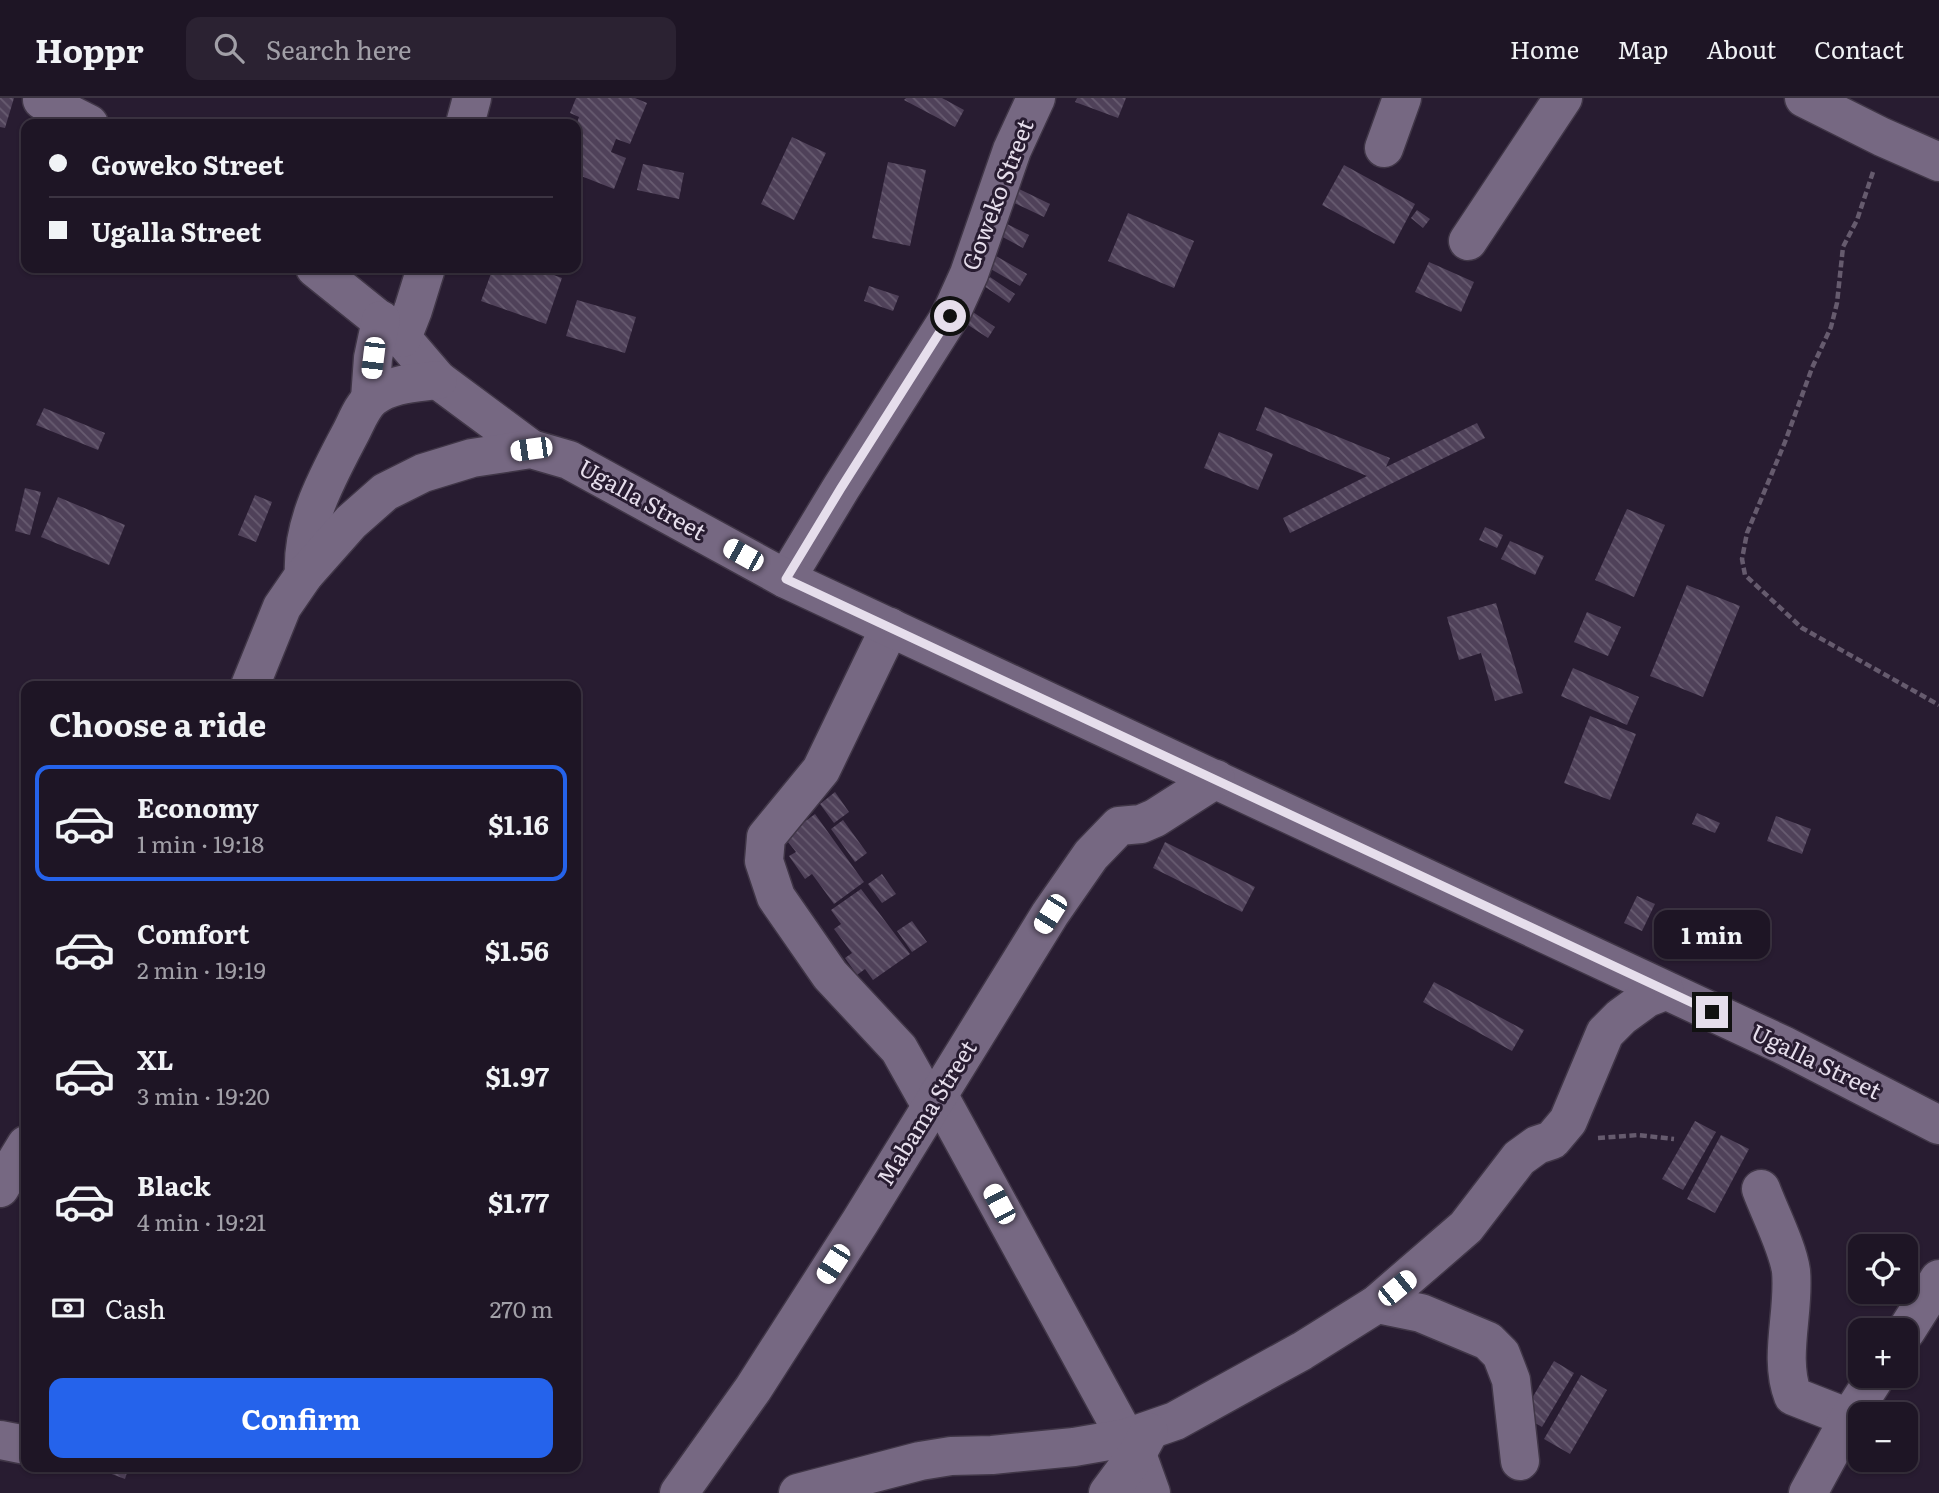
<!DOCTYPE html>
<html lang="en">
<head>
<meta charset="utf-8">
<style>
  :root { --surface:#1e1525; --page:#2b2232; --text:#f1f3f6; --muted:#a19fa7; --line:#3c3442; --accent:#2563eb }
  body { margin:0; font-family:Literata,serif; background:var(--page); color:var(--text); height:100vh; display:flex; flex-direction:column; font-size:26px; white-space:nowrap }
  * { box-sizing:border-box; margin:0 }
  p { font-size:23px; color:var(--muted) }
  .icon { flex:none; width:38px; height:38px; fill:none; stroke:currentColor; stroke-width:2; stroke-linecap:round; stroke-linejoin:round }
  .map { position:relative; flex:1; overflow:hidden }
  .side { position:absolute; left:21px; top:583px; width:560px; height:791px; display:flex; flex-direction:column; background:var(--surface); border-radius:14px; box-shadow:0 2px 5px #0004,0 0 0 2px var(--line) }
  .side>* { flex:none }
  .banner { position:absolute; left:21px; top:21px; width:560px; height:154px; border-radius:14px; box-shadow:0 2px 5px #0004,0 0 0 2px var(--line); display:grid; align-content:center; height:154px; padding:0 28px; background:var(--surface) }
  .fabs { position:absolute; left:1848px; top:1136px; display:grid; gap:14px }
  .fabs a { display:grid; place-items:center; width:70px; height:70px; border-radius:14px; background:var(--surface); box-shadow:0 2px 5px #0004,0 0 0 2px var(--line); font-size:35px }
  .end { position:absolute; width:32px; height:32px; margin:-16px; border:9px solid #e6deec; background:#111; box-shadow:0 0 0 4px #111 }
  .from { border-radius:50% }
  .bubble { position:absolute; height:49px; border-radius:14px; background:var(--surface); box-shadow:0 2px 5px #0004,0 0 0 2px var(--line); font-size:23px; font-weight:700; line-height:49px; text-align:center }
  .car { position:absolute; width:21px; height:42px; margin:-21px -10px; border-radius:9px; box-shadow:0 0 5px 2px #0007; background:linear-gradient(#fff 24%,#345 0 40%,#fff 0 76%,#345 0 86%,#fff 0) }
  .banner b { display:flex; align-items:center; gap:24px; height:66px; font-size:26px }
  .banner b+b { border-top:2px solid var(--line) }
  .banner i { width:18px; height:18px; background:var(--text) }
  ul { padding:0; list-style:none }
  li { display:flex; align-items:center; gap:21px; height:116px; margin:0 14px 10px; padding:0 14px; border:4px solid transparent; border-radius:14px }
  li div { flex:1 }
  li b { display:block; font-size:26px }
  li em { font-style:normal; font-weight:700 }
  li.on { border-color:var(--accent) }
  li>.icon { width:63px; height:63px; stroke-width:1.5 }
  h2 { padding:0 28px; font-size:32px; line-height:84px }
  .pay { display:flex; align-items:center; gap:18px; height:77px; padding:0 28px; font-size:26px }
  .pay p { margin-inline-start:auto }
  .action { display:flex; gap:14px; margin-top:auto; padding:14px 28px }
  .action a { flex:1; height:80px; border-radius:14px; background:var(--accent); color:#fff; font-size:28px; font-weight:700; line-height:80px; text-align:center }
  header { display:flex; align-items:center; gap:42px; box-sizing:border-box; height:98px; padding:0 35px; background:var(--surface); border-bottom:2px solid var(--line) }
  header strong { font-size:33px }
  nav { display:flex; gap:38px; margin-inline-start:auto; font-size:24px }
  .search { width:490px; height:63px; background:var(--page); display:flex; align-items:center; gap:18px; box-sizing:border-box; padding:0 24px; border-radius:14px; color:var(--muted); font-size:26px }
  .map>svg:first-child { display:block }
  .building { fill:url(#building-back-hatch) }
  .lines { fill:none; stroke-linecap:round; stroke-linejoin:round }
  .minor-casing { stroke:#403647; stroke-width:41 }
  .path { stroke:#665b6e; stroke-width:4.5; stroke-dasharray:7 3.5; stroke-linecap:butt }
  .minor { stroke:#766882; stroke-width:38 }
  .route { stroke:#e6deec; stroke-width:9 }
  .labels { text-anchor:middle; stroke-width:6; stroke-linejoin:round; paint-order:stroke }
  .street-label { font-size:23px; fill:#e6deec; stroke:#281c31 }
</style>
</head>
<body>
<header>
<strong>Hoppr</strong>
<div class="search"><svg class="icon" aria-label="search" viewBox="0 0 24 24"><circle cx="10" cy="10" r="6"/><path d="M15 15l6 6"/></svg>Search here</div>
<nav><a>Home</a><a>Map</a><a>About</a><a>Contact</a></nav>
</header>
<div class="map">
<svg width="1939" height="1395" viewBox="0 0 1939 1395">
  <defs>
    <pattern id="building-back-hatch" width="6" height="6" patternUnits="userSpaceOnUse" patternTransform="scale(1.75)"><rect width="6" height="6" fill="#4f4159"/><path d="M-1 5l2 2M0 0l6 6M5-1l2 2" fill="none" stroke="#685c71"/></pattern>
  </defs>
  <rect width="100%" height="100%" fill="#281c31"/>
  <g class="building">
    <polygon points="0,0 14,0 5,30 0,29"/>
    <polygon points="576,0 635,0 647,5 630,46 616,41 611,54 626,60 614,91 576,76 576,28 579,19 570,15"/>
    <polygon points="906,0 942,0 964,12 955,29 904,2"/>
    <polygon points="1077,0 1126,0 1118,20 1075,4"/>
    <polygon points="792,39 826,55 794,122 761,106"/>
    <polygon points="888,64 926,72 910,148 872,140"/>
    <polygon points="643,66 684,75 679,101 637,92"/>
    <polygon points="1344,67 1415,106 1394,146 1322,107"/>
    <polygon points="1015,89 1050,106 1044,119 1008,102"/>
    <polygon points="1417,112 1430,121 1423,130 1411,120"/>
    <polygon points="1128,115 1194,143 1174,190 1108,163"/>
    <polygon points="1003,124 1029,137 1023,150 997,136"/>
    <polygon points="996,158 1027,176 1020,188 989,170"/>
    <polygon points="1429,164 1474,184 1461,214 1415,194"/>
    <polygon points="493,170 534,170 562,180 546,226 481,203"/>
    <polygon points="990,179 1015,196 1009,205 984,188"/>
    <polygon points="869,188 899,198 893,213 864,203"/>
    <polygon points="577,202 636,219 625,255 566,238"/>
    <polygon points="970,212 995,229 988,240 962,223"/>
    <polygon points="1265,309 1390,360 1386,369 1477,325 1485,340 1290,435 1283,420 1367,378 1256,332"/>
    <polygon points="44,310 105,335 98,352 36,327"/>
    <polygon points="1219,334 1273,356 1258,392 1204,370"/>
    <polygon points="25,390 41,394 30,437 15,433"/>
    <polygon points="255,397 272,404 256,444 238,437"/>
    <polygon points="58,399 125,427 109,467 41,439"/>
    <polygon points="1627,411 1665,427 1634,499 1595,482"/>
    <polygon points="1485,429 1503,437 1497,450 1479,442"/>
    <polygon points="1510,443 1544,458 1535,477 1501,461"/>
    <polygon points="1687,487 1740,508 1703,599 1650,578"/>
    <polygon points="1496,505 1523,595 1495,603 1481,555 1459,562 1447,519"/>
    <polygon points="1587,514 1621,529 1608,558 1574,544"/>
    <polygon points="1573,570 1639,599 1627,627 1561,598"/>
    <polygon points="1590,618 1636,636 1610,702 1564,685"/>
    <polygon points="835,694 849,714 834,725 820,706"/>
    <polygon points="1697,715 1720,725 1715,735 1692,726"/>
    <polygon points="815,716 864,784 834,806 812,776 805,781 789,758 796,754 784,739"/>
    <polygon points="1776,718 1811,731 1802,756 1767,743"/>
    <polygon points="843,722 867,755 855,764 831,731"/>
    <polygon points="1165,744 1255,789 1242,814 1153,770"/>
    <polygon points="882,776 896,796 882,805 868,786"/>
    <polygon points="861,791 910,856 873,882 865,871 857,877 845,860 852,855 834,831 841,826 831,812"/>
    <polygon points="1637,798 1655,806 1642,833 1624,825"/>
    <polygon points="912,823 927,844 912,854 897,833"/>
    <polygon points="1434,884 1524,932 1512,953 1423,904"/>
    <polygon points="1695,1023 1716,1034 1683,1092 1662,1081"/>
    <polygon points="1721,1037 1749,1051 1715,1115 1687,1101"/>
    <polygon points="1554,1263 1574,1275 1542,1329 1522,1317"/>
    <polygon points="1581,1277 1607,1292 1570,1356 1544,1341"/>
    <polygon points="111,1368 129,1368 125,1381 109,1375"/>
  </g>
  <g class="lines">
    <g class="minor-casing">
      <g id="minor">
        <polyline points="1804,0 1882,39 1939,64"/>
        <polyline points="42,2 89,26"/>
        <polyline points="465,26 472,0"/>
        <polyline points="1384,50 1402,0"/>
        <polyline points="1468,143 1563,0"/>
        <polyline points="315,170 402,240 438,282 531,351"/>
        <polyline points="402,240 413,212 426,170"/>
        <polyline points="370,301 373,260 381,222"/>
        <path d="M304 477C301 426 327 380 350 336 356 325 362 308 372 300 391 285 416 285 438 282"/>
        <polyline points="786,481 841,390 950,218 969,176 1012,52 1036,0"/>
        <polyline points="890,529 821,672 766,739 764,763 776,799 830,877 899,951 931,1008"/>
        <polyline points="250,588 282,509 304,477 351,424 385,394 423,375 472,360 531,351 569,362 786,481 1783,947 1939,1027"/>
        <polyline points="938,996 1126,1340"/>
        <polyline points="0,1090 26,1047"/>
        <path d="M1761 1091C1769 1113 1788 1150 1791 1173 1795 1214 1778 1259 1793 1298L1849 1320"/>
        <polyline points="1377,1206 1421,1215 1488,1243 1501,1256 1511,1282 1520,1363"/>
        <polyline points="1906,1233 1939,1181"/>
        <polyline points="0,1342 26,1347"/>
        <polyline points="1137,1356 1151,1395"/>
        <polyline points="679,1395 753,1291 860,1124 1050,816 1091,757 1119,728 1141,726 1155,720 1216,681"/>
        <polyline points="798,1395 920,1363 951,1358 992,1357 1074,1349 1126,1340 1175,1323 1302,1253 1377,1206 1466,1129 1519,1060 1537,1047 1552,1042 1568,1023 1605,935 1621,919 1647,900 1665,893"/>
        <polyline points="1108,1395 1137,1356 1149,1334"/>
        <polyline points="1808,1395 1849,1320 1876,1278"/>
      </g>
    </g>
    <g class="path">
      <polyline points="1873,74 1857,122 1843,149 1837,205 1831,229 1812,270 1785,344 1747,435 1742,461 1745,477 1802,530 1939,607"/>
      <polyline points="1598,1040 1638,1037 1674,1041"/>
    </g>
    <use href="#minor" class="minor"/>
  </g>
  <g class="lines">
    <polyline class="route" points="950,218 841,390 786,481 1712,914"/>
  </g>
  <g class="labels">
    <g class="street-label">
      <text transform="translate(998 97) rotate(-69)" y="8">Goweko Street</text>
      <text transform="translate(642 402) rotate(29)" y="8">Ugalla Street</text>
      <text transform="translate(1816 964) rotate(26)" y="8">Ugalla Street</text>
      <text transform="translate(927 1015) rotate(-58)" y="8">Mabama Street</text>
    </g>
  </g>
</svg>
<div class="fabs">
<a><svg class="icon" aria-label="locate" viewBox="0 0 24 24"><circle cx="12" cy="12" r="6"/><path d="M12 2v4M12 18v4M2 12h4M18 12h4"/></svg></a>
<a>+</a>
<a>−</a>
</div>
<i class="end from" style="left:950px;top:218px"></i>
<i class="end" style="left:1712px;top:914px"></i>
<div class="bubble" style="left:1654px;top:812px;width:116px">1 min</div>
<i class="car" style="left:373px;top:260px;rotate:187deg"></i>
<i class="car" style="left:531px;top:351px;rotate:262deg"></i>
<i class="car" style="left:743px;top:457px;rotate:299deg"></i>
<i class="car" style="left:1050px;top:816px;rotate:212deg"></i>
<i class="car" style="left:999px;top:1106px;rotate:332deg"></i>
<i class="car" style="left:833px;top:1166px;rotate:213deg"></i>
<i class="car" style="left:1397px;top:1190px;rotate:51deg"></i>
<div class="banner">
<b><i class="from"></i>Goweko Street</b>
<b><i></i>Ugalla Street</b>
</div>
<section class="side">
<h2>Choose a ride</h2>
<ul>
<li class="on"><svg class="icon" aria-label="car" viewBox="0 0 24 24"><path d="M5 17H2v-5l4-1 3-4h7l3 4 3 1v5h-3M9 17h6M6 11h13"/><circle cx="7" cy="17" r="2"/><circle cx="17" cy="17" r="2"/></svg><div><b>Economy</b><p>1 min · 19:18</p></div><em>$1.16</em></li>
<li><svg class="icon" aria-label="car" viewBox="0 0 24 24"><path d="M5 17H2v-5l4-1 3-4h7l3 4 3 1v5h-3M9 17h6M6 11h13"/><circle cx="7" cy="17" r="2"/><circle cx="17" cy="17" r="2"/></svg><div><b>Comfort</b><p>2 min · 19:19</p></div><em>$1.56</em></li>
<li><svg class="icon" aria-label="car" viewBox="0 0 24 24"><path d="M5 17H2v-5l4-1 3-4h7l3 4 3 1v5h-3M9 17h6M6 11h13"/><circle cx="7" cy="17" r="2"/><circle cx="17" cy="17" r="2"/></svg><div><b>XL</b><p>3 min · 19:20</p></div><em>$1.97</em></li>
<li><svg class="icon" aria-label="car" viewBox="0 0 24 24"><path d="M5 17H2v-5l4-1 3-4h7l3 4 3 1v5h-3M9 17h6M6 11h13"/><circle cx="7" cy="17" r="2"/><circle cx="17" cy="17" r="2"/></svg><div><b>Black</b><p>4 min · 19:21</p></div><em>$1.77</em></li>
</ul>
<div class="pay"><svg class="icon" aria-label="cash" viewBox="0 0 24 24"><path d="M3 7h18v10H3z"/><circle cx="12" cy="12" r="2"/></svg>Cash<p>270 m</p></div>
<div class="action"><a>Confirm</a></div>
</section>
</div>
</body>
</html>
